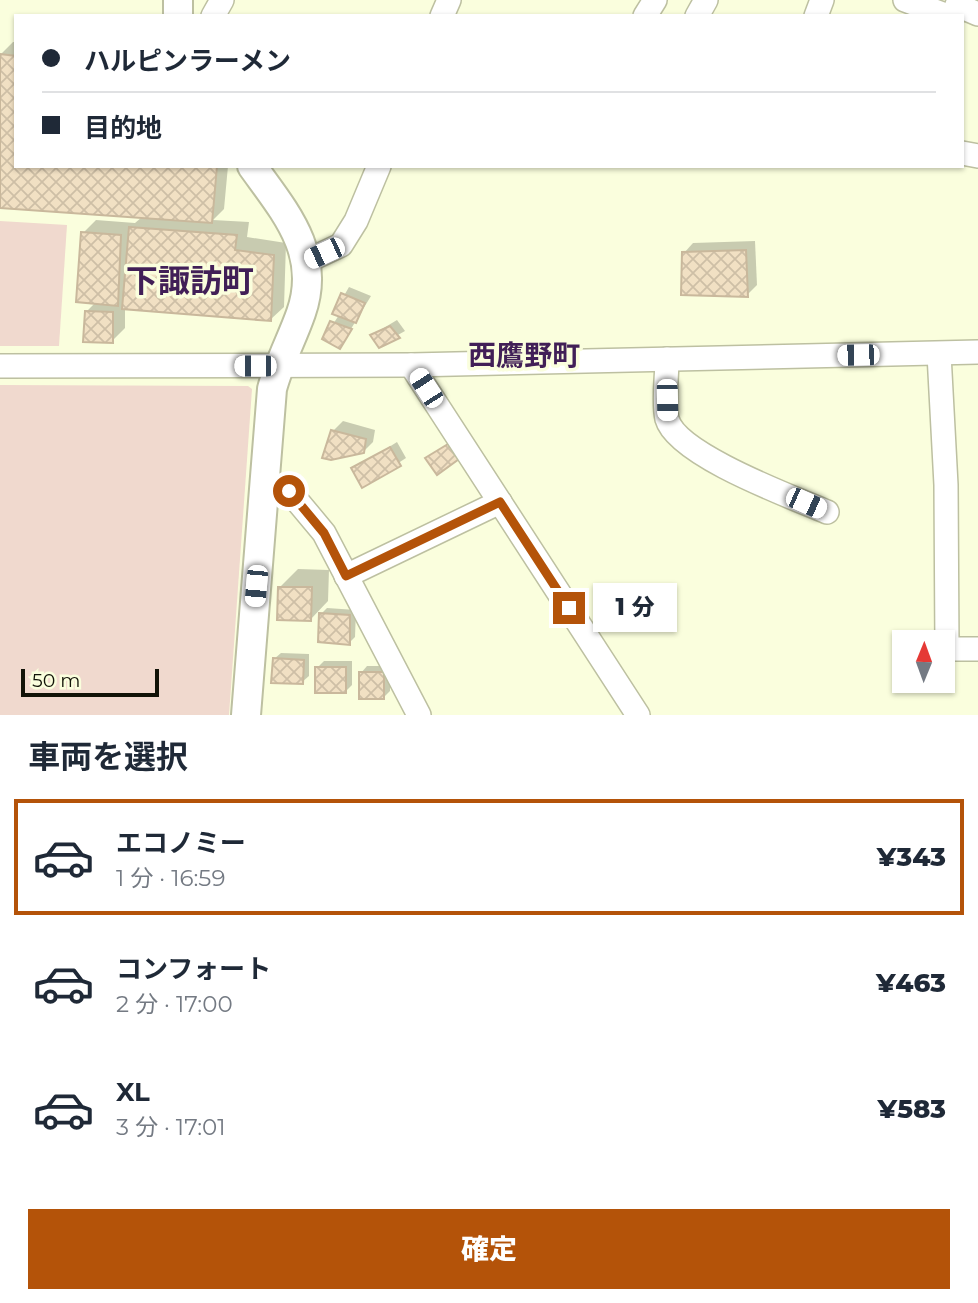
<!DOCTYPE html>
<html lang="ja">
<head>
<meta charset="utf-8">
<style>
  :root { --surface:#fff; --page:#f2f2f3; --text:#1f2937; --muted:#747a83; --line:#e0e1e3; --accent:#b45309 }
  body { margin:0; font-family:Montserrat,"Noto Sans JP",sans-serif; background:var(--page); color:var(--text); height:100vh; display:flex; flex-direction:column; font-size:26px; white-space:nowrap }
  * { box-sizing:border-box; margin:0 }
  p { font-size:23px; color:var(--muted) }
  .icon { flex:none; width:38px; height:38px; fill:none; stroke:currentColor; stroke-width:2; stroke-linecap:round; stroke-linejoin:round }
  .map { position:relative; height:715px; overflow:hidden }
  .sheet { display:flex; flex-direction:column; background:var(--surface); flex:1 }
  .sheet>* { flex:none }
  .hud { position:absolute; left:14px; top:14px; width:950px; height:154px; border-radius:0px; box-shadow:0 2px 5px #0004; display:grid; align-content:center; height:154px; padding:0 28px; background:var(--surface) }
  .needle { width:46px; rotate:1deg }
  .tools { position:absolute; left:892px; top:630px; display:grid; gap:14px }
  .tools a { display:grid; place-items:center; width:63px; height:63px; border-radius:0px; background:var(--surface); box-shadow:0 2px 5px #0004; font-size:35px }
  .scale { position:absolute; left:21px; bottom:18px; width:138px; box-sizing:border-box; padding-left:7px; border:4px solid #121308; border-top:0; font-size:19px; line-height:24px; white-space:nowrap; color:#121308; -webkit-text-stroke:5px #fafedd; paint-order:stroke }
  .end { position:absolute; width:32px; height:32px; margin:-16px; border:9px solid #b45309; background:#fff; box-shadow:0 0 0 4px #fff }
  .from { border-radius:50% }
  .bubble { position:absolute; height:49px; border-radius:0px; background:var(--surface); box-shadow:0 2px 5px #0004; font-size:23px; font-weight:800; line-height:49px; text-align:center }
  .car { position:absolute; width:21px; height:42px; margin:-21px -10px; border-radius:9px; box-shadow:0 0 5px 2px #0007; background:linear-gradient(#fff 24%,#345 0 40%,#fff 0 76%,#345 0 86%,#fff 0) }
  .hud b { display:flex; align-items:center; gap:24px; height:66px; font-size:26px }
  .hud b+b { border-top:2px solid var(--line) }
  .hud i { width:18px; height:18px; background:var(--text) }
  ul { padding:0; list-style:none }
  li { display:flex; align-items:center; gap:21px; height:116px; margin:0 14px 10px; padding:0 14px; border:4px solid transparent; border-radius:0px }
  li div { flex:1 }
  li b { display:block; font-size:26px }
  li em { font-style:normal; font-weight:800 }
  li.on { border-color:var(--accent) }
  li>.icon { width:63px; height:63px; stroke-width:1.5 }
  h2 { padding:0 28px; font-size:32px; line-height:84px }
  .primary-button { display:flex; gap:14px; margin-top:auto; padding:14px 28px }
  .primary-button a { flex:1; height:80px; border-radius:0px; background:var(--accent); color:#fff; font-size:28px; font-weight:800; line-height:80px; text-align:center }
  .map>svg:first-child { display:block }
  .garden { fill:#f0d9ce }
  .shadow { fill:#0003 }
  .building { fill:url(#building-cross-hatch); stroke:#c9b89c; stroke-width:2 }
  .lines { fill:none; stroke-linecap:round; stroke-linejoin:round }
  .minor-casing { stroke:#bdc0a1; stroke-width:26 }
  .major-casing { stroke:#bdc0a1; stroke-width:32 }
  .minor { stroke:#fff; stroke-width:23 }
  .major { stroke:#fff; stroke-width:28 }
  .route { stroke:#b45309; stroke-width:9 }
  .labels { text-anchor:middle; stroke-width:7; stroke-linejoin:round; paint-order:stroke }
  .quarter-label { font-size:28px; font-weight:bold; fill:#411f57; stroke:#fafedd }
  .district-label { font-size:32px; font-weight:bold; fill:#411f57; stroke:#fafedd }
</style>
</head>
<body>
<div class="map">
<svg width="978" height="715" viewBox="0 0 978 715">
  <defs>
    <pattern id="building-cross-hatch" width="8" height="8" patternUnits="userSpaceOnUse" patternTransform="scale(1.75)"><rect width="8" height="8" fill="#f1e0c3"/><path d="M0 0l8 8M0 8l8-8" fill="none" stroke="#cebfa6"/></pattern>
  </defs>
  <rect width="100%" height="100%" fill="#fafedd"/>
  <g class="garden">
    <polygon points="0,221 67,225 59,346 0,346"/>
    <polygon points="0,385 248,386 252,389 229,715 0,715"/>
  </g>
  <g class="shadow">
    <polygon points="13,42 16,42 16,166 228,166 224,209 213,220 249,222 247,237 286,243 284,307 271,319 125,307 125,328 112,341 86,312 96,302 83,233 96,220 135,223 142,217 0,206 0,55"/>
    <polygon points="755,241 757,285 747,295 684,253 693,243"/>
    <polygon points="349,287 371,296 340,347 324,338 339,315 334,313"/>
    <polygon points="397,320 405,331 380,345 372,335"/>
    <polygon points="343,421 375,430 373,442 363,452 333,431"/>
    <polygon points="397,442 406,458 363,486 354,469"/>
    <polygon points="298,569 329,570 328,601 310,620 280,587"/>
    <polygon points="327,608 356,610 355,637 349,643 321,614"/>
    <polygon points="281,653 309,654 309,676 302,682 274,659"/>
    <polygon points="324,661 352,661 352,685 345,692 317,668"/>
    <polygon points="367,666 390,666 390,691 384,697 361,673"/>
  </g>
  <g class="building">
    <polygon points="0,54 16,56 16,166 217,166 212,223 0,208"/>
    <polygon points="129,227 237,235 235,250 274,255 271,321 122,309"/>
    <polygon points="81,232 121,235 118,306 76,302"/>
    <polygon points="746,250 748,297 681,295 682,252"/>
    <polygon points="341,293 365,303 356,323 332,314"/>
    <polygon points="85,311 113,312 113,343 83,342"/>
    <polygon points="330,321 352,329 340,349 322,339"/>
    <polygon points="390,326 400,338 379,348 370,335"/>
    <polygon points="331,430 366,439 364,453 331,460 322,458"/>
    <polygon points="448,444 459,459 437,475 425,458"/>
    <polygon points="390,447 401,466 362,488 351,468"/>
    <polygon points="278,587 312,587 311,621 277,620"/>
    <polygon points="319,613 350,615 350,645 318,642"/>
    <polygon points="273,658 304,660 303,684 271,683"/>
    <rect x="315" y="667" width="31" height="26"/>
    <rect x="359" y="672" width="25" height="27"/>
  </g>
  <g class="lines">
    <g class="minor-casing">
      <g id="minor">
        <polyline points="905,0 948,16"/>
        <polyline points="213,16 222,0"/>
        <polyline points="442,16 449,0"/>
        <polyline points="645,16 655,0"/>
        <polyline points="697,16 706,0"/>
        <polyline points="816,16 822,0"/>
        <polyline points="953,16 957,5 978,14"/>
        <polyline points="962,153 978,156"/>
        <polyline points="307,261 341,245 356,221 379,166"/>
        <polyline points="939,354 946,485 947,649 978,649"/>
        <path d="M667 359C667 377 663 402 667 419 677 455 792 497 827 512"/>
        <polyline points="411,365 638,715"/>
        <polyline points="0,366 411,365 978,352"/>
        <polyline points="263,483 289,491 324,533 419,715"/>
        <polyline points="346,576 500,502"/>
      </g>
    </g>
    <g class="major-casing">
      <g id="major">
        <polyline points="178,16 178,0"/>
        <path d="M246 715 272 389C279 362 292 339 301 313 322 253 285 212 252 166"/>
      </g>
    </g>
    <use href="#minor" class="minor"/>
    <use href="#major" class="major"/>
  </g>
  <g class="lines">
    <polyline class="route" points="289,491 324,533 346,576 500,502 569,608"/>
  </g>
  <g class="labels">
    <g class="quarter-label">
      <text x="524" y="365">西鷹野町</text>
    </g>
    <g class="district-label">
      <text x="190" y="292">下諏訪町</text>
    </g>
  </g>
</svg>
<div class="tools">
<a><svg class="needle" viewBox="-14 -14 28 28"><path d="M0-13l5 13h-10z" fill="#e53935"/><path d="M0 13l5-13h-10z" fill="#747a83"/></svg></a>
</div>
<div class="scale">50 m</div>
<i class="end from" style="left:289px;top:491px"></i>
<i class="end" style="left:569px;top:608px"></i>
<div class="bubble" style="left:593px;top:583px;width:84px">1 分</div>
<i class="car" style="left:324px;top:253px;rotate:245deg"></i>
<i class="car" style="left:858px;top:355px;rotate:269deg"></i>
<i class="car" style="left:255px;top:366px;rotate:270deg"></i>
<i class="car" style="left:426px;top:388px;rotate:327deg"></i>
<i class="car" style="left:667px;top:400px;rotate:179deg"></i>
<i class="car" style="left:806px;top:503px;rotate:114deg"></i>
<i class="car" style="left:256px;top:586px;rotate:185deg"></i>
<div class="hud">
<b><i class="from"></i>ハルピンラーメン</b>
<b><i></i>目的地</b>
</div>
</div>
<section class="sheet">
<h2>車両を選択</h2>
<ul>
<li class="on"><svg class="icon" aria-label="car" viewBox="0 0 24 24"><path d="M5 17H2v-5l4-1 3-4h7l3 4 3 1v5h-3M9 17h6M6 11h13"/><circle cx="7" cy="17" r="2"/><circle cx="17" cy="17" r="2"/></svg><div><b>エコノミー</b><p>1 分 · 16:59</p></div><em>¥343</em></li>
<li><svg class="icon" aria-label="car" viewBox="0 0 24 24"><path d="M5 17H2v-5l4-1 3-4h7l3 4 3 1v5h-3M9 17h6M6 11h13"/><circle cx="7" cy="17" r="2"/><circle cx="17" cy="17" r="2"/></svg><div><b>コンフォート</b><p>2 分 · 17:00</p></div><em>¥463</em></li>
<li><svg class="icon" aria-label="car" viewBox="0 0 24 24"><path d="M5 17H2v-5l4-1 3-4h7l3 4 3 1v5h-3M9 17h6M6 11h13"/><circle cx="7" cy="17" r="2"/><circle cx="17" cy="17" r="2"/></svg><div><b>XL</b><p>3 分 · 17:01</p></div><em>¥583</em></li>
</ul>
<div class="primary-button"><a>確定</a></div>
</section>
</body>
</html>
